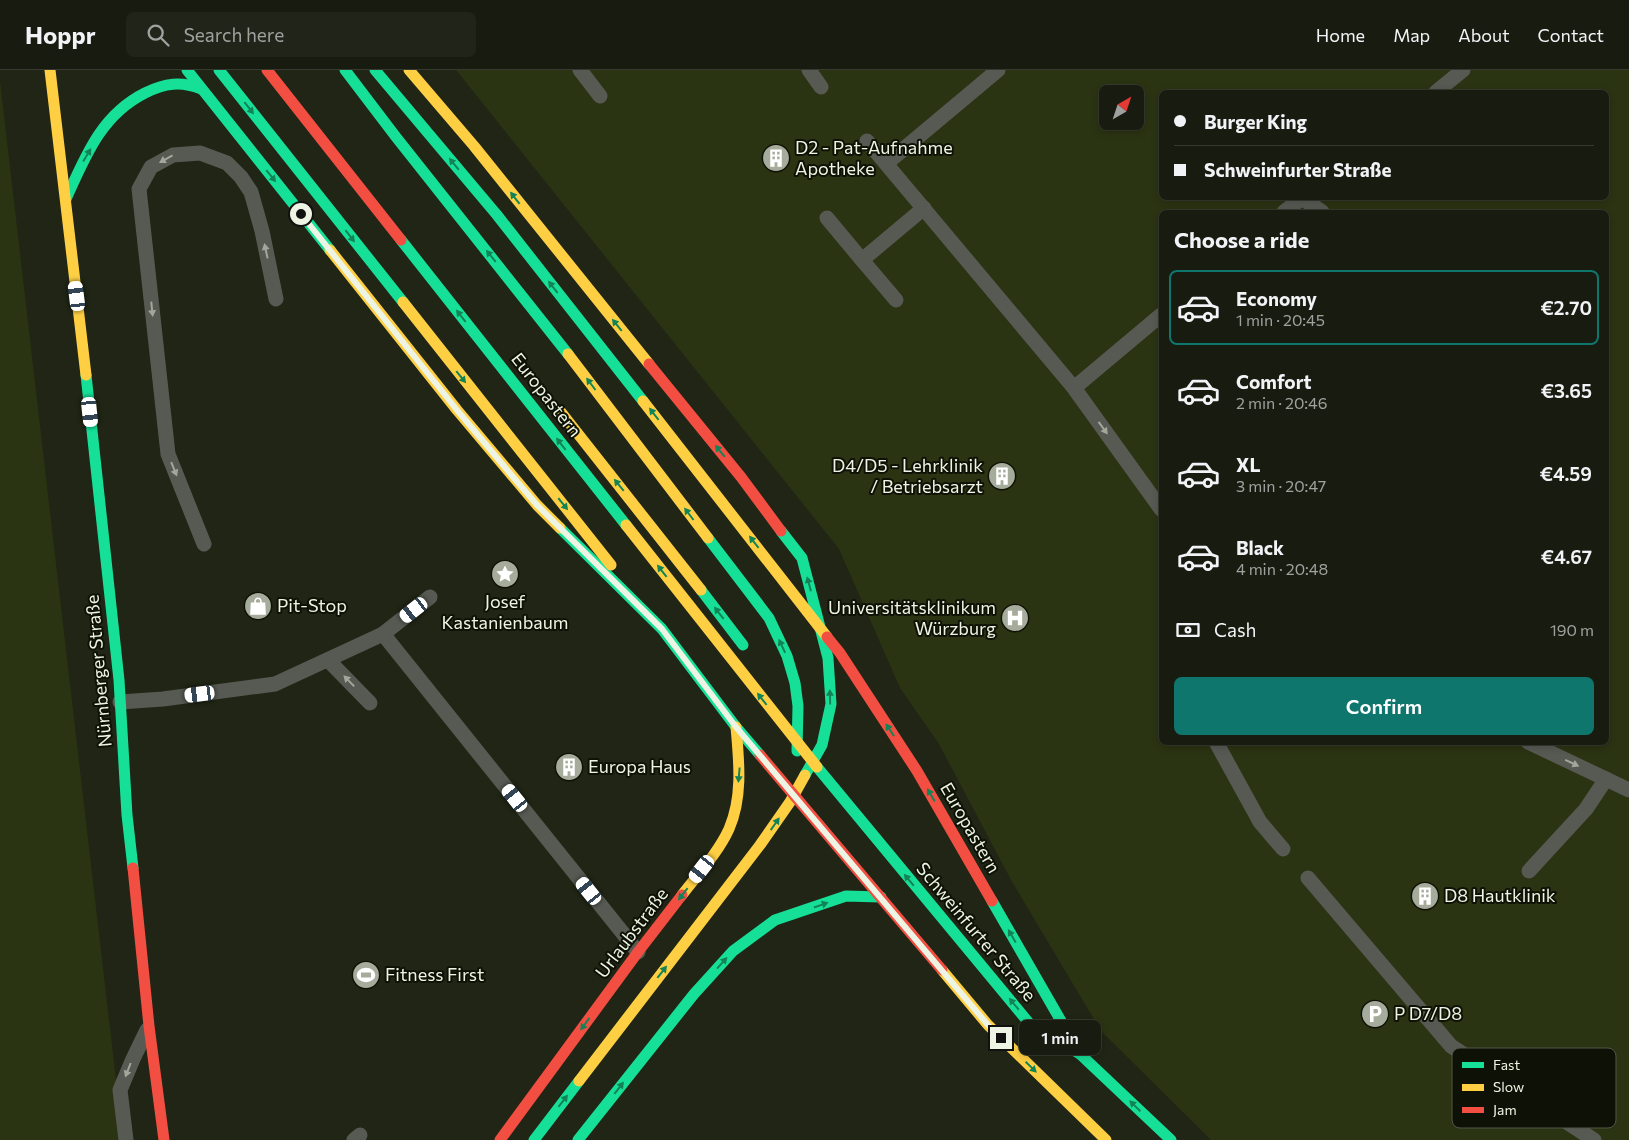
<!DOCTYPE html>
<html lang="en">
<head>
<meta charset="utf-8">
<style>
  :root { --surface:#181c10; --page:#212519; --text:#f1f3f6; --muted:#9fa19f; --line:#363a30; --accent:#0f766e }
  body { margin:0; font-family:Commissioner,sans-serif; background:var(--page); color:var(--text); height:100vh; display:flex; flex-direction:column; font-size:19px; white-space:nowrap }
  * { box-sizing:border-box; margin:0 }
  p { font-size:16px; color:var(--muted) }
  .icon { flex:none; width:28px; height:28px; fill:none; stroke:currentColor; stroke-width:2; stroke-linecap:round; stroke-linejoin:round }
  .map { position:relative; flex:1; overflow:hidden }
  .side { position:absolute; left:1159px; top:140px; width:450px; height:535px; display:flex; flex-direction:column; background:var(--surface); border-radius:8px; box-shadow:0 2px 8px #0003,0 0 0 1px var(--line) }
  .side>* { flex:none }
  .banner { position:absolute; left:1159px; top:20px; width:450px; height:110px; border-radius:8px; box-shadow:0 2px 8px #0003,0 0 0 1px var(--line); display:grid; align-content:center; height:110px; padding:0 15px; background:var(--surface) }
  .needle { width:32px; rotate:39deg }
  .buttons { position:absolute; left:1099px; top:15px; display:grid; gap:10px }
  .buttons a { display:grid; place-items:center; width:45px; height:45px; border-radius:8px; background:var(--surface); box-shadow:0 2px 8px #0003,0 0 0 1px var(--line); font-size:25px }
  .end { position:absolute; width:22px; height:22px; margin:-11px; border:6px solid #eef4e3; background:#111; box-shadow:0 0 0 2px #111 }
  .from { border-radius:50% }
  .bubble { position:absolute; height:35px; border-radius:8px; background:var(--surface); box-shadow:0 2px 8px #0003,0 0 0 1px var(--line); font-size:16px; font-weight:600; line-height:35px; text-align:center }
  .car { position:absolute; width:15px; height:30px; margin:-15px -8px; border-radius:6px; box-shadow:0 0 4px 1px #0007; background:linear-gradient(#fff 24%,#345 0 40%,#fff 0 76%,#345 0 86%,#fff 0) }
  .banner b { display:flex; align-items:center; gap:18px; height:48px; font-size:19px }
  .banner b+b { border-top:1px solid var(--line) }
  .banner i { width:12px; height:12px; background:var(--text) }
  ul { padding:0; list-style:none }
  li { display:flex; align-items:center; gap:15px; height:75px; margin:0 10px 8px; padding:0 5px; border:2px solid transparent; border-radius:8px }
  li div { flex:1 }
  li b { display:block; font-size:19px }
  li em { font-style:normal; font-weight:600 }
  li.selected { border-color:var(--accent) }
  li>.icon { width:45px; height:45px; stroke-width:1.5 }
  h2 { padding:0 15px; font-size:22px; line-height:60px }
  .pay { display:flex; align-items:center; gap:12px; height:55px; padding:0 15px; font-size:19px }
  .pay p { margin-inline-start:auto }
  .cta { display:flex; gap:10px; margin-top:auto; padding:10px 15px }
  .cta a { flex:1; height:58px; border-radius:8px; background:var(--accent); color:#fff; font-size:20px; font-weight:600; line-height:58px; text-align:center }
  header { display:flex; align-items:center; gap:30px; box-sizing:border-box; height:70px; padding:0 25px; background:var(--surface); border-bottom:1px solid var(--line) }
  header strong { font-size:24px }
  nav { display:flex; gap:28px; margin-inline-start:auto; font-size:18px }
  .search { width:350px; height:45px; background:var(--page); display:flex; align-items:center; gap:12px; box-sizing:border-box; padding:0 18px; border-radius:8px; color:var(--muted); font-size:19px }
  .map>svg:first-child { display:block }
  .built { fill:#2a3312; fill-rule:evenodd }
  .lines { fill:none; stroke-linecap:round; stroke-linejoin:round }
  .lane { stroke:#575a53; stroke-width:15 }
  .fast { stroke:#16e098; stroke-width:11 }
  .slow { stroke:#ffcf43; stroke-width:11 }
  .jam { stroke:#f24e42; stroke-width:11 }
  .oneway { fill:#128356 }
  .oneway2 { fill:#a2a79b }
  .route { stroke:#eef4e3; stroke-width:6 }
  .labels { text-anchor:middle; stroke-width:4; stroke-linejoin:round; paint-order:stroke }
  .poi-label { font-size:18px; fill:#eef4e3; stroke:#0e1206; text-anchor:start }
  .street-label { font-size:18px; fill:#eef4e3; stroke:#0e1206 }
  .key { fill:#0e1206; stroke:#515648; stroke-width:1 }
  .key-label { font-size:14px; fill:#eef4e3 }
</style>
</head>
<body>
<header>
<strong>Hoppr</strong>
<div class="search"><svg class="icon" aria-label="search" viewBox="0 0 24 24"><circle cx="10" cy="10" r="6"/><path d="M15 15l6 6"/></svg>Search here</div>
<nav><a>Home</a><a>Map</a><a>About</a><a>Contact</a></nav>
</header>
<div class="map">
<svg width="1629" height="1070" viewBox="0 0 1629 1070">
  <rect width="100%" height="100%" fill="#202515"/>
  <g class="built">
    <path d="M456 0H1629V1070H1211L1101 961 1011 810 939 674 900 618 839 479ZM1161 22H1606V128H1161ZM1108 24H1135V51H1108ZM1161 142H1606V672H1161Z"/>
    <polygon points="0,11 70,614 123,1070 0,1070"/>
  </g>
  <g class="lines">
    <g class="lane">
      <polyline points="580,0 600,26"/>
      <polyline points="809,0 821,17"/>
      <polyline points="1436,22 1463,0"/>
      <polyline points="867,71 1074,318 1161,439"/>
      <polyline points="887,93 998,0"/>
      <polyline points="1302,128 1322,142"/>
      <polyline points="1284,142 1302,128"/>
      <polyline points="827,148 862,190 924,138"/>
      <polyline points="862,190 896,230"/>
      <polyline points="1074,318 1161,245"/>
      <polyline points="204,474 168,384 139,119 151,97 173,85 200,83 227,93 241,107 251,122 262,161 276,229"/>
      <polyline points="383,564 430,527"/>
      <polyline points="328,590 370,633"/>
      <polyline points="120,632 163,629 275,614 383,564 638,882"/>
      <polyline points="1216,672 1260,752 1283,779"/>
      <polyline points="1528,672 1629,720"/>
      <polyline points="1529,801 1586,739 1606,709"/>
      <polyline points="1308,808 1451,976 1594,1070"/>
      <polyline points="126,1070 120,1020 133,989 147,960"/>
      <polyline points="354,1070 360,1065"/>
    </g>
    <g class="fast">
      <polyline points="187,0 330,180"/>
      <polyline points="219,0 403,232"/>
      <polyline points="345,0 396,67 568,284"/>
      <polyline points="375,0 497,145 643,331"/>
      <path d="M66 129C85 87 101 45 145 23 165 13 181 11 201 19"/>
      <polyline points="401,170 626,455"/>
      <polyline points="86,305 119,610 127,745 133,798"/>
      <polyline points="560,458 662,559 736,657 760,685"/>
      <polyline points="781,461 802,488 828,588 831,634 822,675 805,705"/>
      <polyline points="708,468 769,548 787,586 795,613 798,636 797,681"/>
      <polyline points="701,520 743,575"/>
      <polyline points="817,697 1029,953 1080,984"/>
      <polyline points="992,831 1080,984 1171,1070"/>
      <polyline points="534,1070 579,1011"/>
      <polyline points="578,1070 694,924 733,881 775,850 846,826 881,827"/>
    </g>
    <g class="slow">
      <polyline points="50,0 86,305"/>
      <polyline points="409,0 474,76 649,294"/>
      <polyline points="330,180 457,340 537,435 560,458"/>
      <polyline points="403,232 611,495"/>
      <polyline points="568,284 708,468"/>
      <polyline points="643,331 827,567"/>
      <polyline points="560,341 701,520"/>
      <polyline points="626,455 817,697"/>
      <path d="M682 825C698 804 718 783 729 759 743 727 739 691 736 657"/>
      <polyline points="942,900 988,955 1106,1070"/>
      <polyline points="579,1011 760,775 790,732 805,705"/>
    </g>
    <g class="jam">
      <polyline points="267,0 401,170"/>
      <polyline points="649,294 741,407 781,461"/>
      <polyline points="827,567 840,583 917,701 992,831"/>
      <polyline points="760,685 942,900"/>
      <polyline points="133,798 149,956 164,1070"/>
      <polyline points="500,1070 638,882 682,825"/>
    </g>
  </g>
  <defs><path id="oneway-solid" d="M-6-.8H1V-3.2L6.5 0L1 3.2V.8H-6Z" transform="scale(1.25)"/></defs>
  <g class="oneway">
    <use href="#oneway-solid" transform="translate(249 38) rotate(52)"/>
    <use href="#oneway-solid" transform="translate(87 85) rotate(-59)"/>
    <use href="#oneway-solid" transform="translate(454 94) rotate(-130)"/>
    <use href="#oneway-solid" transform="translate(271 106) rotate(51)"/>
    <use href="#oneway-solid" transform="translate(515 128) rotate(-128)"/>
    <use href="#oneway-solid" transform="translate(350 166) rotate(52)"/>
    <use href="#oneway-solid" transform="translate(491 186) rotate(-129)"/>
    <use href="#oneway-solid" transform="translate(553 217) rotate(-128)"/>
    <use href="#oneway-solid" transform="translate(461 246) rotate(-128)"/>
    <use href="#oneway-solid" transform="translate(617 255) rotate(-129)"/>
    <use href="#oneway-solid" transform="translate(461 307) rotate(51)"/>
    <use href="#oneway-solid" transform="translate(591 314) rotate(-127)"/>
    <use href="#oneway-solid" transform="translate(654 344) rotate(-128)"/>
    <use href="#oneway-solid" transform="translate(561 374) rotate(-128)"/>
    <use href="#oneway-solid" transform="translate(720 381) rotate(-129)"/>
    <use href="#oneway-solid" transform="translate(619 415) rotate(-129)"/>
    <use href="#oneway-solid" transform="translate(563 434) rotate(51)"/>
    <use href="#oneway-solid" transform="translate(689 444) rotate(-127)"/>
    <use href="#oneway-solid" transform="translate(754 472) rotate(-128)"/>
    <use href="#oneway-solid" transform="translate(662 501) rotate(-128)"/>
    <use href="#oneway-solid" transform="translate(809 514) rotate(-105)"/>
    <use href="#oneway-solid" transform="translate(719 543) rotate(-128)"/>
    <use href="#oneway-solid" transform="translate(782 576) rotate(-115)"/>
    <use href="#oneway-solid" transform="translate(830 627) rotate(-91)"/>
    <use href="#oneway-solid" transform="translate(762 629) rotate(-128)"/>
    <use href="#oneway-solid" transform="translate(890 660) rotate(-123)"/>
    <use href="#oneway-solid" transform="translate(739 705) rotate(95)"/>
    <use href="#oneway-solid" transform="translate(931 725) rotate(-120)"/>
    <use href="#oneway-solid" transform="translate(775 754) rotate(-55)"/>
    <use href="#oneway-solid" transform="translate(909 810) rotate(-130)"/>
    <use href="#oneway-solid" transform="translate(683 824) rotate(128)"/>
    <use href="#oneway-solid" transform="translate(821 835) rotate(-19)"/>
    <use href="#oneway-solid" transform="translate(1012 866) rotate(-120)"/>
    <use href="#oneway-solid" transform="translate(722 893) rotate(-48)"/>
    <use href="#oneway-solid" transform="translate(662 902) rotate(-52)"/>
    <use href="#oneway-solid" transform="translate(1014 934) rotate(-130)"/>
    <use href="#oneway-solid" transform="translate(585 954) rotate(126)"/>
    <use href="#oneway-solid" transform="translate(1031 997) rotate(44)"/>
    <use href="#oneway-solid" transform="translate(619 1018) rotate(-52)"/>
    <use href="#oneway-solid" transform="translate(563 1031) rotate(-52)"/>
    <use href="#oneway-solid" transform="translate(1135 1036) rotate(-136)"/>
  </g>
  <g class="oneway2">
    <use href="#oneway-solid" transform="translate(166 89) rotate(151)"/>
    <use href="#oneway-solid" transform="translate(266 181) rotate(-102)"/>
    <use href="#oneway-solid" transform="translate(152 239) rotate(84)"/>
    <use href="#oneway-solid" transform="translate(1103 358) rotate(54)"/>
    <use href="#oneway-solid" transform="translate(174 399) rotate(68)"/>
    <use href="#oneway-solid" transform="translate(349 611) rotate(-134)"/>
    <use href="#oneway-solid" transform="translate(1572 693) rotate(25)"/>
    <use href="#oneway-solid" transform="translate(128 1000) rotate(111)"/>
  </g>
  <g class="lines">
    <polyline class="route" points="301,144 457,340 514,408 537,435 662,559 736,657 988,955 1001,968"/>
  </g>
  <defs>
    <g id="building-disc" transform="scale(1.4375)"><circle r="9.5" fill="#a6ac9b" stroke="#0e1206"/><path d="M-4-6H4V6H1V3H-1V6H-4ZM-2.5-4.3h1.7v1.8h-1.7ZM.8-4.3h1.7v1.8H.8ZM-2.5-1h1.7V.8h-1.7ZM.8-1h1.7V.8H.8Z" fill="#fff"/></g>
    <g id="sight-disc" transform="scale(1.4375)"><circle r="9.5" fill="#a6ac9b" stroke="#0e1206"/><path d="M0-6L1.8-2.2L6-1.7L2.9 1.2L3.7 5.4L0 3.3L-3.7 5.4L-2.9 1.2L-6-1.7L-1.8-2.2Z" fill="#fff"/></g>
    <g id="shop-disc" transform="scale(1.4375)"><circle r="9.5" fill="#a6ac9b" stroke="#0e1206"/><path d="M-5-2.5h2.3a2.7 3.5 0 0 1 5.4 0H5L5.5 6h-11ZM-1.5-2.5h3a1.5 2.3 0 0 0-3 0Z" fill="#fff"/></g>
    <g id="hospital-disc" transform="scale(1.4375)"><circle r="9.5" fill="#a6ac9b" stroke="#0e1206"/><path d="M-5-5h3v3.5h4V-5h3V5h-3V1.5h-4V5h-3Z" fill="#fff"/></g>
    <g id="stadium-disc" transform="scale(1.4375)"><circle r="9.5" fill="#a6ac9b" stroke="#0e1206"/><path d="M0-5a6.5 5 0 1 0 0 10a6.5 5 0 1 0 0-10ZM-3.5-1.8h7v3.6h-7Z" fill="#fff"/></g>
    <g id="parking-disc" transform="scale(1.4375)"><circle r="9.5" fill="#a6ac9b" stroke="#0e1206"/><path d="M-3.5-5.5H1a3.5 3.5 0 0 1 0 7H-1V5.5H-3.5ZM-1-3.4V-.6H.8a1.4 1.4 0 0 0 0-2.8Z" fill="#fff"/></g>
  </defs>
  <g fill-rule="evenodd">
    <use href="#building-disc" x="776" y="88"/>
    <use href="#building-disc" x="1002" y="406"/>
    <use href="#sight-disc" x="505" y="504"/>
    <use href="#shop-disc" x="258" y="536"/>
    <use href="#hospital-disc" x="1015" y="548"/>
    <use href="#building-disc" x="569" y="697"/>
    <use href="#building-disc" x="1425" y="826"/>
    <use href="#stadium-disc" x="366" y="905"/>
    <use href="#parking-disc" x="1375" y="944"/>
  </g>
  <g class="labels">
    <g class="poi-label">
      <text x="795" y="84">D2 - Pat-Aufnahme<tspan x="795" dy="21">Apotheke</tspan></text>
      <text x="983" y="402" text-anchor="end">D4/D5 - Lehrklinik<tspan x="983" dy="21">/ Betriebsarzt</tspan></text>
      <text x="505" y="538" text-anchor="middle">Josef<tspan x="505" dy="21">Kastanienbaum</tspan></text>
      <text x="277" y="542">Pit-Stop</text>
      <text x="996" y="544" text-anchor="end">Universitätsklinikum<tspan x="996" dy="21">Würzburg</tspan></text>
      <text x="588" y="703">Europa Haus</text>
      <text x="1444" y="832">D8 Hautklinik</text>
      <text x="385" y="911">Fitness First</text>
      <text x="1394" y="950">P D7/D8</text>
    </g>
    <g class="street-label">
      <text transform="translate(546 325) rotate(52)" y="6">Europastern</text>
      <text transform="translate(99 601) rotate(-95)" y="6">Nürnberger Straße</text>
      <text transform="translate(970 758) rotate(60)" y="6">Europastern</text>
      <text transform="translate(976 862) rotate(50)" y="6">Schweinfurter Straße</text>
      <text transform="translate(632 863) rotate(-53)" y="6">Urlaubstraße</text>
    </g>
  </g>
  <rect x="1452" y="978" width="164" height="80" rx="8" class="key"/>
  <rect x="1462" y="992" width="22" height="6" fill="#16e098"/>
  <rect x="1462" y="1014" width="22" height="7" fill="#ffcf43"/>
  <rect x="1462" y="1037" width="22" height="6" fill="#f24e42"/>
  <g class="key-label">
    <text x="1493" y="1000">Fast</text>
    <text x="1493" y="1022">Slow</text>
    <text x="1493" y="1045">Jam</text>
  </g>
</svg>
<div class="buttons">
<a><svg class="needle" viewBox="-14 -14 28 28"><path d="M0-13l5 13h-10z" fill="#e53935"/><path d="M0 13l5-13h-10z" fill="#9fa19f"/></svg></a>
</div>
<i class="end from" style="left:301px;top:144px"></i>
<i class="end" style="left:1001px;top:968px"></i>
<div class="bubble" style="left:1019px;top:950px;width:82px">1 min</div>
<i class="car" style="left:77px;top:226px;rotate:353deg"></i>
<i class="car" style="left:90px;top:342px;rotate:174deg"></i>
<i class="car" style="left:414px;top:540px;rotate:232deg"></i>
<i class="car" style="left:200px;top:624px;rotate:263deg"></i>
<i class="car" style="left:515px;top:728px;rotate:321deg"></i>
<i class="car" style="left:702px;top:799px;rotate:218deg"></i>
<i class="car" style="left:589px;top:821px;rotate:321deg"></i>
<div class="banner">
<b><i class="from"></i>Burger King</b>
<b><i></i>Schweinfurter Straße</b>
</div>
<section class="side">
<h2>Choose a ride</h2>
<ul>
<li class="selected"><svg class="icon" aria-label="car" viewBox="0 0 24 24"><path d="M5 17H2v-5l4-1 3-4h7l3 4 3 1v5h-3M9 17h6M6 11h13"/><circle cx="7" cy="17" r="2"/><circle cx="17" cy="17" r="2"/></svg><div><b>Economy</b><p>1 min · 20:45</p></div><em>€2.70</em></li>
<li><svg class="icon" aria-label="car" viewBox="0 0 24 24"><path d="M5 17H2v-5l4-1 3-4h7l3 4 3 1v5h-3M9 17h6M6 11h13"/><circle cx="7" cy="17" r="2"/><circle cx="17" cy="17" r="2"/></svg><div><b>Comfort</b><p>2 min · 20:46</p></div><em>€3.65</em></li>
<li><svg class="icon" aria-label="car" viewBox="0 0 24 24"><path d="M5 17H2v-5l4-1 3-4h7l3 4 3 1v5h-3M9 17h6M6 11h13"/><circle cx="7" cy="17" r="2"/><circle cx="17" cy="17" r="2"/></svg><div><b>XL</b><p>3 min · 20:47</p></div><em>€4.59</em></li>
<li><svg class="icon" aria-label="car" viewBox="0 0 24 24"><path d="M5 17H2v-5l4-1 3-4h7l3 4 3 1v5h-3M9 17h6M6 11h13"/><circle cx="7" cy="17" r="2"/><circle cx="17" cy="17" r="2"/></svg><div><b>Black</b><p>4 min · 20:48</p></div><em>€4.67</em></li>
</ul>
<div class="pay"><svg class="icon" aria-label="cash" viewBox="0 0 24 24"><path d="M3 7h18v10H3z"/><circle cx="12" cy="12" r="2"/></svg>Cash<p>190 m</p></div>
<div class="cta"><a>Confirm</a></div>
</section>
</div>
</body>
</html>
